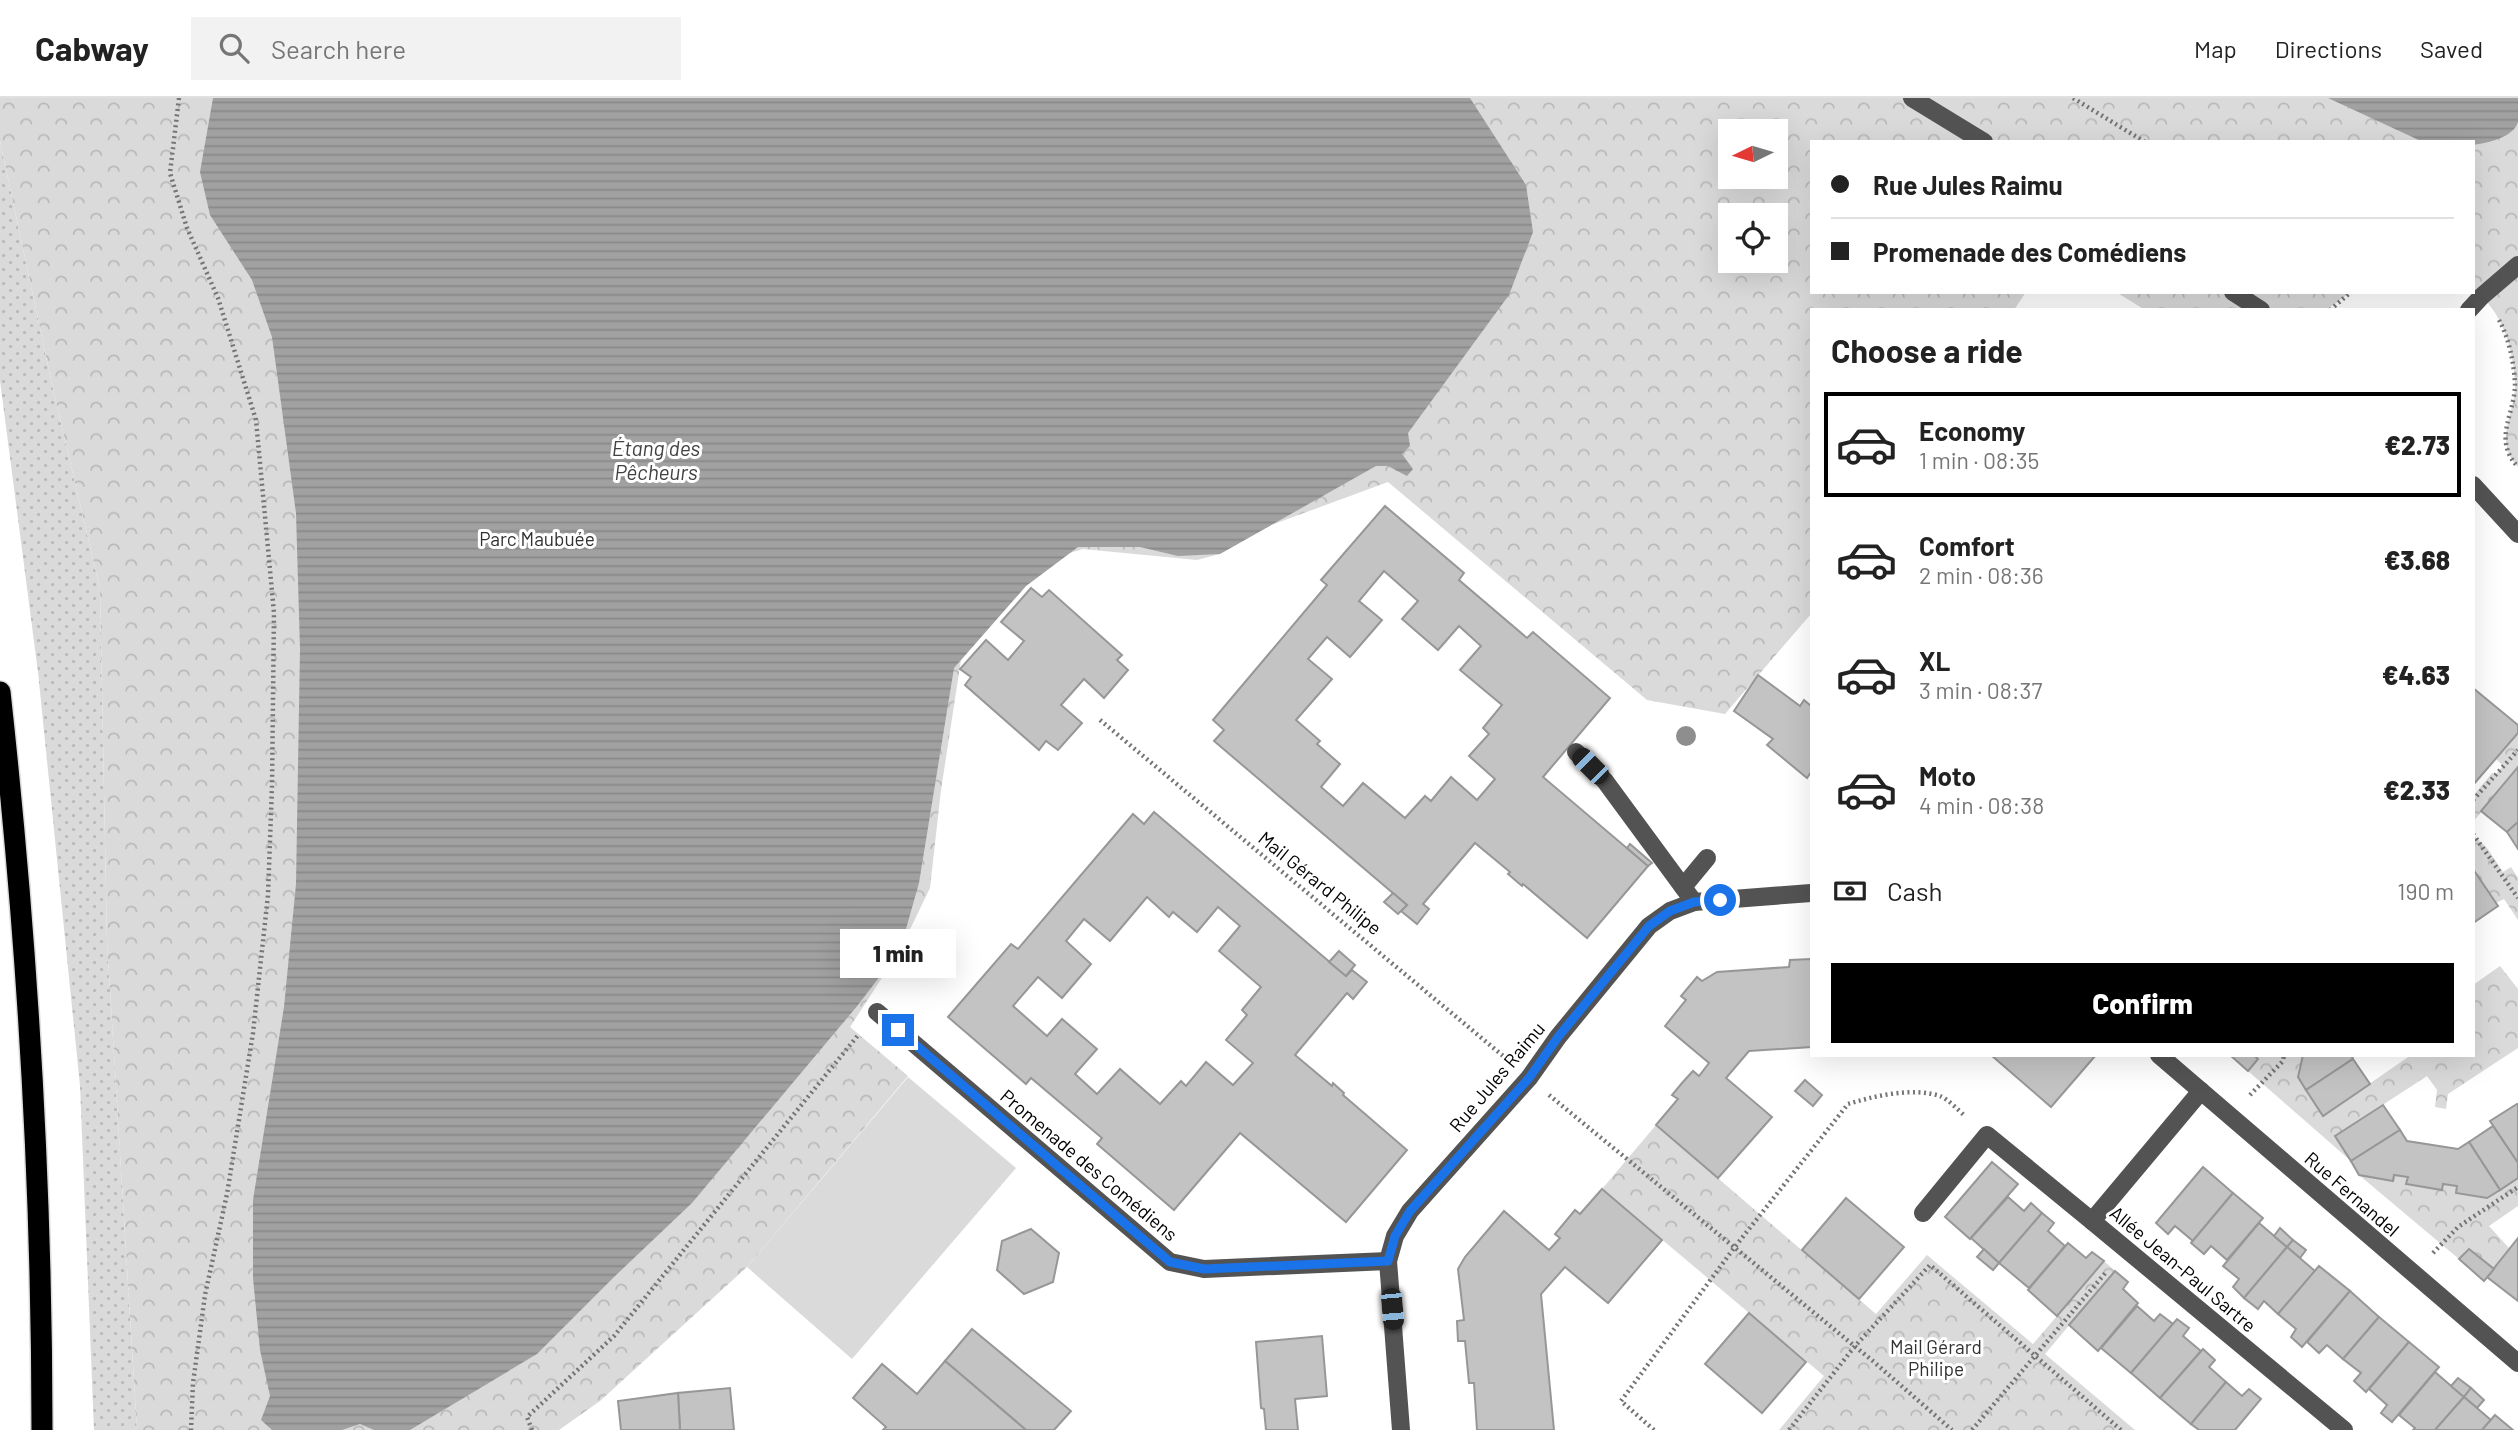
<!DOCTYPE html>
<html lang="en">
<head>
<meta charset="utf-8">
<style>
  :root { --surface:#fff; --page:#f2f2f2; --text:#222; --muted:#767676; --line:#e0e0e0; --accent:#000 }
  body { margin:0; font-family:Barlow,sans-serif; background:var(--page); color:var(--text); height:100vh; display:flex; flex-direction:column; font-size:26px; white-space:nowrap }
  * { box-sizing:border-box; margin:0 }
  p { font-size:23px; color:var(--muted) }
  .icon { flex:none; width:38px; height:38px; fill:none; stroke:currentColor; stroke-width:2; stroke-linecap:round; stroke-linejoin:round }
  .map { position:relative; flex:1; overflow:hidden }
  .drawer { position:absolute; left:1810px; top:210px; width:665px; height:749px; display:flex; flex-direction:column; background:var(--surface); border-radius:0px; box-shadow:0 7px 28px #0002 }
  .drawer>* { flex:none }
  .hud { position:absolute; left:1810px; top:42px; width:665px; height:154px; border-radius:0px; box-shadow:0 7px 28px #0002; display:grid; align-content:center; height:154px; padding:0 21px; background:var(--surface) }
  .needle { width:46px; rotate:265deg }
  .buttons { position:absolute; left:1718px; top:21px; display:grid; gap:14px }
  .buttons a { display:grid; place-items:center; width:70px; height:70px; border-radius:0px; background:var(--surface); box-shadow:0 7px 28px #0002; font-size:35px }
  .end { position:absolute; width:32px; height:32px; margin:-16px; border:9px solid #1a73e8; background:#fff; box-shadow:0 0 0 4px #fff }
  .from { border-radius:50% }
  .bubble { position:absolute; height:49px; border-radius:0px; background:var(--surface); box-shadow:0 7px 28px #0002; font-size:23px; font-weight:800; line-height:49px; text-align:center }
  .car { position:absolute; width:21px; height:42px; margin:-21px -10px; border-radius:9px; box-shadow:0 0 5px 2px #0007; background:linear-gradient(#222 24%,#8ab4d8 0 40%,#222 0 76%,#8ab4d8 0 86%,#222 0) }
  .hud b { display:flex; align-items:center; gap:24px; height:66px; font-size:26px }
  .hud b+b { border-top:2px solid var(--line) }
  .hud i { width:18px; height:18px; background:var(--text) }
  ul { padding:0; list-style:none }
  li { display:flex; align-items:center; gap:21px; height:105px; margin:0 14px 10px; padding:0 7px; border:4px solid transparent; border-radius:0px }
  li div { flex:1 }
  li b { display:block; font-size:26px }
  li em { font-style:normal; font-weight:800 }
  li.on { border-color:var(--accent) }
  li>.icon { width:63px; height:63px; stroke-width:1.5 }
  h2 { padding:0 21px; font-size:32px; line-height:84px }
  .pay { display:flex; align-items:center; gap:18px; height:77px; padding:0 21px; font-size:26px }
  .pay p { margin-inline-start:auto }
  .button { display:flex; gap:14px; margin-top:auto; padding:14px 21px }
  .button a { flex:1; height:80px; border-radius:0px; background:var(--accent); color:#fff; font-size:28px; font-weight:800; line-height:80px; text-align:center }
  header { display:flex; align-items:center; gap:42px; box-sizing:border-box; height:98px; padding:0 35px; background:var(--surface); border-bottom:2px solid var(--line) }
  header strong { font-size:33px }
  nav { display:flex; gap:38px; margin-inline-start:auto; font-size:24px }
  .search { width:490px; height:63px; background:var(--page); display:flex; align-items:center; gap:18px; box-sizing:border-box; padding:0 24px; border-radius:0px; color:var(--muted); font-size:26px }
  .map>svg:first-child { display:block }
  .grass { fill:url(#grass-dots) }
  .park { fill:url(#park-crowns); fill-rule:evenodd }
  .pitch { fill:#dadada }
  .water { fill:url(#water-rules) }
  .building { fill:#c3c3c3; stroke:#979797; stroke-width:2; fill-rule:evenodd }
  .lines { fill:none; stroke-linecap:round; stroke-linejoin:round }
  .highway-casing { stroke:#dbdbdb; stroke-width:24 }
  .path { stroke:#757575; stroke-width:4.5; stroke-dasharray:2 3.5; stroke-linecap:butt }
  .minor { stroke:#535353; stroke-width:18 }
  .highway { stroke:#000; stroke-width:21 }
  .tree { fill:#8e8e8e }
  .route { stroke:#1a73e8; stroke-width:9 }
  .labels { text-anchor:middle; stroke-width:6; stroke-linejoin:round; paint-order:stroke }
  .park-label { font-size:19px; fill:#313131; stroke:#fff }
  .street-label { font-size:19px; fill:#000; stroke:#fff }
  .water-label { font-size:21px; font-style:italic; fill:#424242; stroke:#fff }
</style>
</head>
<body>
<header>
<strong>Cabway</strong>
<div class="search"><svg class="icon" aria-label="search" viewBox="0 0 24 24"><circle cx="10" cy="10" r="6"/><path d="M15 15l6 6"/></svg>Search here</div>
<nav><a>Map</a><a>Directions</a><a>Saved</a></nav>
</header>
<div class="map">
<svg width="2518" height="1332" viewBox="0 0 2518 1332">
  <defs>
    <pattern id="grass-dots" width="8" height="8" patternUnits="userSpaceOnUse" patternTransform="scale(1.75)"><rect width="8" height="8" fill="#dadada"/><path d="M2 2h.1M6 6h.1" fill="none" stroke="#b9b9b9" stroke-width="1.8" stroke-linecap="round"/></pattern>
    <pattern id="park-crowns" width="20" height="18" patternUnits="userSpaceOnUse" patternTransform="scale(1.75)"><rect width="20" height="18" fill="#dadada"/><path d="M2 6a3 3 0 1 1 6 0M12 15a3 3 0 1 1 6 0" fill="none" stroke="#b9b9b9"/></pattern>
    <pattern id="water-rules" width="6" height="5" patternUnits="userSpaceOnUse" patternTransform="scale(1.75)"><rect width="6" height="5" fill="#a1a1a1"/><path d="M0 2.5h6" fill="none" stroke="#898989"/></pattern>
  </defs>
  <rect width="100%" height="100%" fill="#fff"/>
  <polygon class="grass" points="0,43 53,291 100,491 107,843 137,1332 94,1332 80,988 38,574 0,283"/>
  <g class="park">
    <path d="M0 0H2518V369C2492 341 2516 317 2515 285 2514 255 2502 208 2473 194V44H1811V194H2026L2014 212H1811V516L1725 616 1647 602 1388 384 1266 429 1220 456 1197 462 1083 451 1070 455 1026 488 961 562 941 692 930 790 900 852 850 929 908 978 747 1169 600 1303 559 1332H137L107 843 100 491 53 291 0 43ZM1731 33H1776V79H1731ZM1731 117H1776V163H1731Z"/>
    <polygon points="2116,194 2351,194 2326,212 2145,212"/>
    <polygon points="2518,635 2518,669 2473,724 2473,698 2492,675 2495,677 2503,668 2496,661"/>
    <polygon points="2473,737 2487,750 2503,774 2511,769 2518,780 2518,822 2504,801 2496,805 2473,771"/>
    <polygon points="2500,868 2518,891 2518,950 2448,996 2446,1011 2435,1009 2437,992 2427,978 2335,1038 2351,1063 2248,973 2258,961 2254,957 2303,957 2298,979 2323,1018 2411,957 2473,957 2473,887"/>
    <polygon points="1656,1027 1876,1216 1927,1157 2033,1246 2104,1163 2115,1173 2045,1256 2135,1332 1779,1332 1824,1278 1602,1091"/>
    <polygon points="2359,1077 2392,1083 2394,1077 2408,1079 2407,1086 2442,1092 2443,1086 2457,1088 2456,1095 2487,1100 2518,1080 2518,1108 2489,1128 2509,1150 2494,1171 2469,1151 2459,1161"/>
  </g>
  <polygon class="pitch" points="908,979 1016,1070 852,1261 747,1169"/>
  <g class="water">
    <polygon points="213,0 1470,0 1526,87 1533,134 1509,197 1408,335 1410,348 1402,356 1413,371 1407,378 1388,368 1376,368 1220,456 1178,458 1140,449 1078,449 1026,488 954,570 919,785 900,852 858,907 692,1105 614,1179 537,1256 410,1332 374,1332 360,1326 342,1332 272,1332 261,1322 270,1298 260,1252 253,1180 253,1102 284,909 296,786 300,551 296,415 272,239 252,182 210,117 200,74"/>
    <path d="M2328 0H2518C2518 7 2518 17 2518 24 2513 40 2487 45 2473 47V44H2423Z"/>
  </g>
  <g class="building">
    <path d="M1385 408 1464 475 1459 482 1527 540 1533 534 1610 600 1543 679 1648 768 1587 840 1523 786 1522 788 1508 776 1510 774 1475 745 1423 806 1429 811 1417 826 1401 813 1407 807 1214 643 1224 632 1213 622 1327 487 1321 482ZM1384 473 1418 503 1402 521 1438 552 1459 528 1481 548 1460 572 1502 607 1483 630 1489 636 1469 658 1495 681 1477 702 1451 679 1431 703 1425 698 1405 720 1363 685 1343 708 1321 689 1340 666 1317 646 1320 643 1296 622 1332 581 1308 561 1327 539 1350 559 1382 522 1359 503Z"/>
    <polygon points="1031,490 1042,499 1049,492 1122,557 1117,562 1128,572 1104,600 1084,581 1061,607 1082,625 1058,652 1046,643 1039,652 965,587 971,579 960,571 986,542 1008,562 1024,543 1001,524"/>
    <polygon points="1758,577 1800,608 1804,602 1811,608 1811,674 1807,680 1767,647 1773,641 1734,613"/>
    <polygon points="2473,590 2518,627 2518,635 2473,687"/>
    <polygon points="2518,669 2518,724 2507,734 2481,713"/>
    <path d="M1154 714 1346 878 1352 872 1367 884 1353 901 1347 895 1295 957 1332 988 1333 985 1344 995 1343 997 1407 1052 1346 1124 1240 1035 1174 1112 1097 1046 1102 1040 1031 980 1026 986 948 919 1011 846 1018 851 1133 716 1144 726ZM1147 799 1169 819 1173 814 1197 834 1218 809 1240 828 1219 853 1261 889 1242 912 1247 917 1226 942 1253 965 1233 987 1206 964 1186 988 1181 983 1160 1006 1120 971 1097 996 1075 976 1097 951 1062 921 1047 938 1013 908 1038 879 1062 900 1091 866 1066 843 1084 821 1110 843Z"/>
    <polygon points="2518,724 2518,751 2507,734"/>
    <polygon points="1630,746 1652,765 1648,768 1627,750"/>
    <polygon points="2473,771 2498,808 2473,825"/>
    <polygon points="1393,795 1407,807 1398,816 1384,804"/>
    <polygon points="1339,853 1355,867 1346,878 1329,864"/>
    <polygon points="1811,861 1811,949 1749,953 1726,980 1772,1019 1718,1080 1656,1027 1678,1001 1672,997 1682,985 1693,973 1699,978 1709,965 1665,928 1686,902 1681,898 1697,879 1702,883 1717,874 1789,869 1790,862"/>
    <polygon points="1991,957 2096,957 2051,1009"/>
    <polygon points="2230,957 2254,957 2258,961 2248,973"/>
    <polygon points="2303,957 2351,957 2353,961 2306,992 2298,979"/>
    <polygon points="2353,961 2370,986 2323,1018 2306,992"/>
    <polygon points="1805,982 1822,997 1813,1008 1795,993"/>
    <polygon points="2517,1006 2518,1006 2518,1065 2490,1023"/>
    <polygon points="2383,1007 2400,1032 2351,1063 2335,1038"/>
    <polygon points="2493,1028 2518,1065 2518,1080 2500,1092 2469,1044"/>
    <polygon points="2400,1032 2407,1043 2458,1051 2469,1044 2500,1092 2487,1100 2456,1095 2457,1088 2443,1086 2442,1092 2406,1086 2408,1079 2394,1077 2393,1083 2359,1077 2351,1063"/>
    <polygon points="1992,1064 2018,1086 1970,1141 1945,1119"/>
    <polygon points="2203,1069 2233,1095 2193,1143 2175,1128 2168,1136 2156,1125"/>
    <polygon points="1602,1091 1662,1142 1608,1205 1565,1169 1541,1196 1554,1332 1477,1332 1474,1285 1469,1285 1465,1243 1458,1243 1457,1223 1464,1222 1458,1171 1465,1159 1504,1113 1549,1152 1560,1140 1555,1136 1575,1112 1580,1116"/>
    <polygon points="2233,1095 2263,1120 2227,1162 2211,1148 2204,1156 2191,1145"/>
    <polygon points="2008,1099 2024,1113 2031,1105 2042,1115 1999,1165 1971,1140"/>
    <polygon points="1846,1100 1904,1149 1859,1201 1802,1152"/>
    <polygon points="2042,1115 2054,1125 2048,1133 2065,1148 2029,1190 1999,1165"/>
    <polygon points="2259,1125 2287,1149 2244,1200 2233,1189 2239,1181 2223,1168"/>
    <polygon points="2280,1130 2293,1142 2287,1149 2274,1138"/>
    <polygon points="1031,1131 1059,1155 1053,1184 1024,1196 997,1172 1002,1143"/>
    <polygon points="2518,1140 2518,1203 2487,1179"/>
    <polygon points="2293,1142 2306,1152 2300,1160 2287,1149"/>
    <polygon points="2068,1145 2086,1160 2092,1154 2104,1163 2057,1218 2028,1192"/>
    <polygon points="2287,1149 2315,1173 2278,1216 2264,1203 2258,1211 2244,1200"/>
    <polygon points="1984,1151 1999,1165 1993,1172 1977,1159"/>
    <polygon points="2469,1151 2494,1171 2484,1183 2459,1161"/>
    <polygon points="2319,1168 2350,1193 2302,1249 2291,1239 2296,1231 2278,1216"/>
    <polygon points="2115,1173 2128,1184 2123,1191 2138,1205 2098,1253 2069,1227"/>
    <polygon points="2350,1193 2379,1219 2343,1261 2327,1247 2319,1255 2307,1244"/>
    <polygon points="2137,1208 2154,1223 2160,1216 2173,1226 2131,1275 2101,1250"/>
    <polygon points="1749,1215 1806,1264 1762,1315 1705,1266"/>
    <polygon points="2379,1219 2409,1244 2366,1294 2354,1283 2361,1275 2343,1261"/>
    <polygon points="2177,1221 2189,1230 2183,1238 2201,1253 2160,1300 2131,1275"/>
    <polygon points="972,1231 1071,1313 1054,1332 1026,1332 945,1263"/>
    <polygon points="1322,1238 1327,1298 1295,1301 1298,1332 1266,1332 1264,1311 1261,1310 1256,1244"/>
    <polygon points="2409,1244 2439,1269 2392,1324 2381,1315 2387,1307 2369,1291"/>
    <polygon points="2203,1251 2215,1262 2209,1269 2226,1284 2191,1326 2160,1300"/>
    <polygon points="945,1263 1026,1332 883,1332 886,1329 853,1300 882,1266 917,1296"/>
    <polygon points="2435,1274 2464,1299 2435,1332 2413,1332 2415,1330 2399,1317"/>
    <polygon points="2458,1280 2471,1290 2464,1299 2451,1288"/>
    <polygon points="2226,1284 2242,1298 2249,1291 2261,1301 2235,1332 2199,1332 2191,1326"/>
    <polygon points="730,1290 734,1332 680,1332 678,1295"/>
    <polygon points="2471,1290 2484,1302 2477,1310 2464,1299"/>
    <polygon points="678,1295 680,1332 621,1332 618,1303"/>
    <polygon points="2464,1299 2491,1322 2482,1332 2435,1332"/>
    <polygon points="2495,1317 2513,1332 2482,1332"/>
  </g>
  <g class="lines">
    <g class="highway-casing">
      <path id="highway" d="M0 594C27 839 42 1086 42 1332"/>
    </g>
    <g class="path">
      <polyline points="179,0 170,75 187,130 218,200 256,322 274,515 272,688 268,797 253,935 227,1096 205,1197 193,1285 191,1332"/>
      <polyline points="2073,0 2145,44"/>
      <polyline points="2330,212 2351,194"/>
      <path d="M2499 222C2509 240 2514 265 2515 286 2515 317 2492 341 2518 369"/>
      <polyline points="1100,622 1508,962"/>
      <polyline points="2473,702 2518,652"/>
      <polyline points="2473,736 2518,800"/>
      <polyline points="1549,997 1874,1264 1952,1332"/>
      <polyline points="2250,997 2283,963 2284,957"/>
      <polyline points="2433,1155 2458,1129 2518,1089"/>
      <polyline points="532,1332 527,1319 614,1238 859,936"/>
      <path d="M1654 1332 1621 1303 1734 1150 1848 1006C1874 998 1912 989 1940 998 1948 1001 1958 1012 1965 1018"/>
      <polyline points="1789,1332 1855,1248 1930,1167 2121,1332"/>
      <polyline points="1972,1332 2107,1173"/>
    </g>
    <g class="minor">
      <polyline points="1912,0 1984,44"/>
      <polyline points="2233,194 2261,212"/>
      <polyline points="2469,212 2482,198 2518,167"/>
      <polyline points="2473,387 2518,436"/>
      <polyline points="1576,654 1605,683 1694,804"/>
      <polyline points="1683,789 1707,760"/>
      <polyline points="877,914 1170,1164 1204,1171 1388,1163"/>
      <polyline points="2159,957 2518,1265"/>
      <polyline points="2201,993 2092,1123 2344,1332"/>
      <polyline points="1923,1115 1987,1037 2092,1123"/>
      <polyline points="1401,1332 1388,1163 1395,1138 1410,1113 1529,980 1558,939 1649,828 1670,813 1694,804 1811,795"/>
    </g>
    <use href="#highway" class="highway"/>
  </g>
  <circle class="tree" cx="1686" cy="638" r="10"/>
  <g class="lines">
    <polyline class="route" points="898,932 1170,1164 1204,1171 1388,1163 1395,1138 1410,1113 1529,980 1558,939 1649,828 1670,813 1694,804 1720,802"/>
  </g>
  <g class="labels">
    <g class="park-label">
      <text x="537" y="448">Parc Maubuée</text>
      <text x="1936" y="1256">Mail Gérard<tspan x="1936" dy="22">Philipe</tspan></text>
    </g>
    <g class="street-label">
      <text transform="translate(1320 785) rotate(39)" y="7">Mail Gérard Philipe</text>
      <text transform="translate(1497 979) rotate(-50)" y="7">Rue Jules Raimu</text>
      <text transform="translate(1089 1067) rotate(40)" y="7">Promenade des Comédiens</text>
      <text transform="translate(2352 1096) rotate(41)" y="7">Rue Fernandel</text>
      <text transform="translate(2183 1171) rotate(40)" y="7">Allée Jean-Paul Sartre</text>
    </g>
    <g class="water-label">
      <text x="656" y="358">Étang des<tspan x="656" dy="24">Pêcheurs</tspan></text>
    </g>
  </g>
</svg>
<div class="buttons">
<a><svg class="needle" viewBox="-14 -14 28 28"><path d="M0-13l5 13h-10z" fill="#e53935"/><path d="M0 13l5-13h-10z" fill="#767676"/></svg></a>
<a><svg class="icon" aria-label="locate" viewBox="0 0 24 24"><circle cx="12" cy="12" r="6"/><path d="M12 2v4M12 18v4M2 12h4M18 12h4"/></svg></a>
</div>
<i class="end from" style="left:1720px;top:802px"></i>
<i class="end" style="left:898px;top:932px"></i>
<div class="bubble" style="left:840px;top:831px;width:116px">1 min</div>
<i class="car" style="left:1590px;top:668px;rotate:315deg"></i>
<i class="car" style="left:1392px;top:1211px;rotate:175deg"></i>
<div class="hud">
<b><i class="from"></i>Rue Jules Raimu</b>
<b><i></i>Promenade des Comédiens</b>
</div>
<section class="drawer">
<h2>Choose a ride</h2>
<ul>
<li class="on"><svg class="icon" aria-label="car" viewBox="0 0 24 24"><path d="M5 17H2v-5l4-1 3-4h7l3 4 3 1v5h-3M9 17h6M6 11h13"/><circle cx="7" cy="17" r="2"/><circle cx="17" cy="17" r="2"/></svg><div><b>Economy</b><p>1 min · 08:35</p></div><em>€2.73</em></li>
<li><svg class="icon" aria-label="car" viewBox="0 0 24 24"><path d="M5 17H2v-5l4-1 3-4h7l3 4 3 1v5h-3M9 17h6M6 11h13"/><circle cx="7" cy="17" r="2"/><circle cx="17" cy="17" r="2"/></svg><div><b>Comfort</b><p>2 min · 08:36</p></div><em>€3.68</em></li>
<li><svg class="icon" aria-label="car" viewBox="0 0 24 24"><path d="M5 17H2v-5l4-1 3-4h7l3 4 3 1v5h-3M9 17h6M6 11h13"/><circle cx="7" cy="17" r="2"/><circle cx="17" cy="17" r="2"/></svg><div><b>XL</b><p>3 min · 08:37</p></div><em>€4.63</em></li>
<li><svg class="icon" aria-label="car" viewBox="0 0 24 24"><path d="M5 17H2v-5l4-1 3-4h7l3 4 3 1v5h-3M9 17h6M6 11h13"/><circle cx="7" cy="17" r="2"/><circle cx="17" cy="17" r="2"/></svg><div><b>Moto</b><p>4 min · 08:38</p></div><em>€2.33</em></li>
</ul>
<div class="pay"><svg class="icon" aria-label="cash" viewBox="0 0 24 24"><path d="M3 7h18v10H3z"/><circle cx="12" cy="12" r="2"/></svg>Cash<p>190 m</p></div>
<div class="button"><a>Confirm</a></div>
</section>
</div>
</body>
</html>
